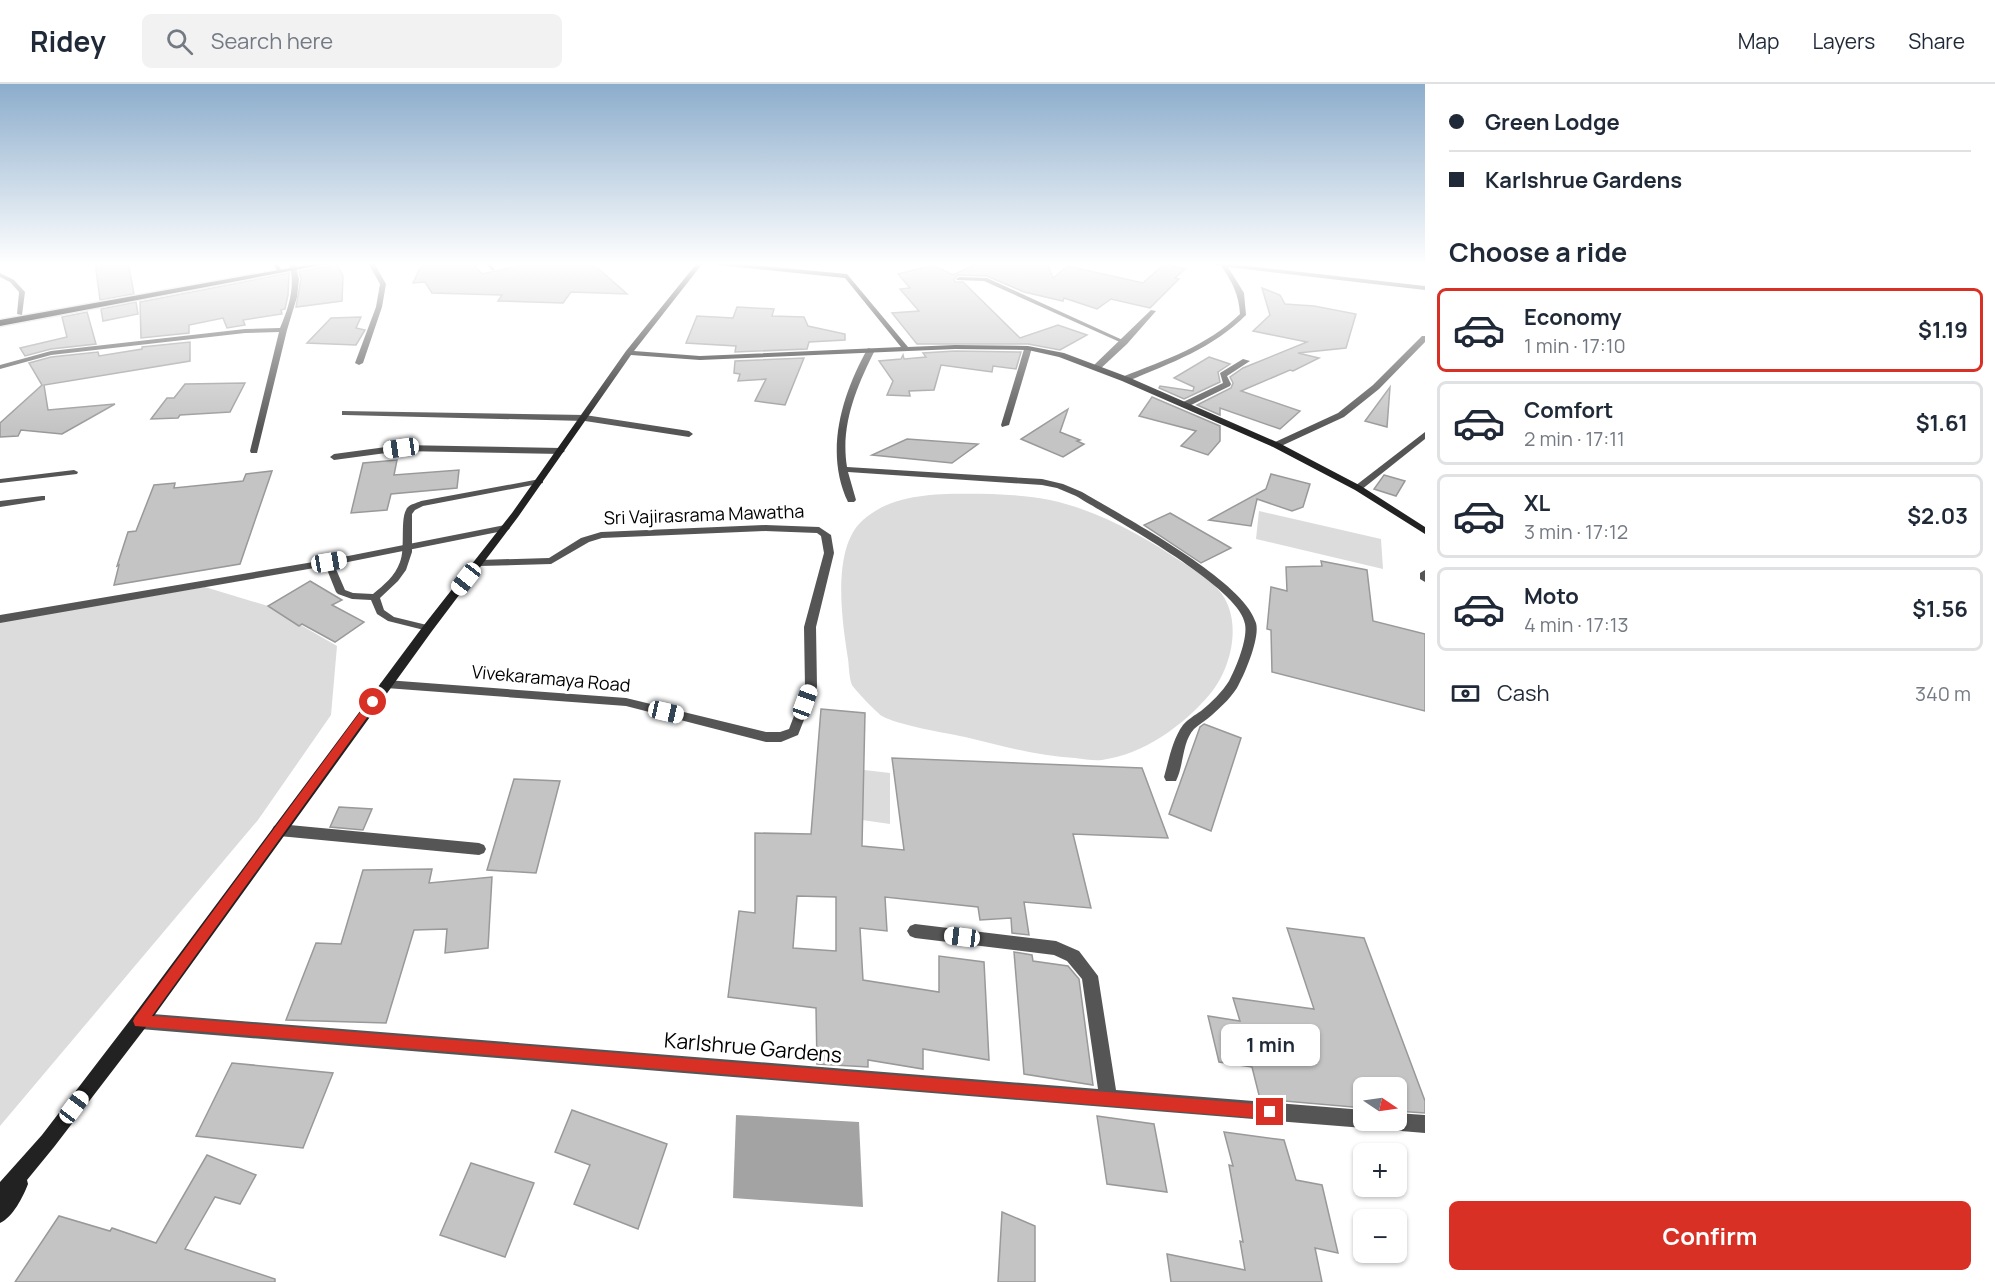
<!DOCTYPE html>
<html lang="en">
<head>
<meta charset="utf-8">
<style>
  :root { --surface:#fff; --page:#f2f2f3; --text:#1f2937; --muted:#747a83; --line:#e0e1e3; --accent:#d93025 }
  body { margin:0; font-family:Manrope,sans-serif; background:var(--page); color:var(--text); height:100vh; display:flex; flex-direction:column; font-size:22px; white-space:nowrap }
  * { box-sizing:border-box; margin:0 }
  p { font-size:20px; color:var(--muted) }
  .icon { flex:none; width:33px; height:33px; fill:none; stroke:currentColor; stroke-width:2; stroke-linecap:round; stroke-linejoin:round }
  .map { position:relative; flex:1; overflow:hidden }
  .panel { display:flex; flex-direction:column; background:var(--surface); width:570px }
  .panel>* { flex:none }
  .banner { display:grid; align-content:center; height:132px; padding:0 24px; background:var(--surface) }
  .needle { width:39px; rotate:103deg }
  .fabs { position:absolute; left:1353px; top:993px; display:grid; gap:12px }
  .fabs a { display:grid; place-items:center; width:54px; height:54px; border-radius:9px; background:var(--surface); box-shadow:0 2px 4px #0004; font-size:30px }
  .end { position:absolute; width:27px; height:27px; margin:-14px; border:8px solid #d93025; background:#fff; box-shadow:0 0 0 3px #fff }
  .from { border-radius:50% }
  .bubble { position:absolute; height:42px; border-radius:9px; background:var(--surface); box-shadow:0 2px 4px #0004; font-size:20px; font-weight:700; line-height:42px; text-align:center }
  .car { position:absolute; width:18px; height:36px; margin:-18px -9px; border-radius:8px; box-shadow:0 0 4px 2px #0007; background:linear-gradient(#fff 24%,#345 0 40%,#fff 0 76%,#345 0 86%,#fff 0) }
  .banner b { display:flex; align-items:center; gap:21px; height:57px; font-size:22px }
  .banner b+b { border-top:2px solid var(--line) }
  .banner i { width:15px; height:15px; background:var(--text) }
  ul { padding:0; list-style:none }
  li { display:flex; align-items:center; gap:18px; height:84px; margin:0 12px 9px; padding:0 12px; border:3px solid var(--line); border-radius:9px }
  li div { flex:1 }
  li b { display:block; font-size:22px }
  li em { font-style:normal; font-weight:700 }
  li.on { border-color:var(--accent) }
  li>.icon { width:54px; height:54px; stroke-width:1.5 }
  h2 { padding:0 24px; font-size:27px; line-height:72px }
  .pay { display:flex; align-items:center; gap:15px; height:66px; padding:0 24px; font-size:22px }
  .pay p { margin-inline-start:auto }
  .primary-button { display:flex; gap:12px; margin-top:auto; padding:12px 24px }
  .primary-button a { flex:1; height:69px; border-radius:9px; background:var(--accent); color:#fff; font-size:24px; font-weight:700; line-height:69px; text-align:center }
  header { display:flex; align-items:center; gap:36px; box-sizing:border-box; height:84px; padding:0 30px; background:var(--surface); border-bottom:2px solid var(--line) }
  header strong { font-size:28px }
  nav { display:flex; gap:33px; margin-inline-start:auto; font-size:21px }
  .search { width:420px; height:54px; background:var(--page); display:flex; align-items:center; gap:15px; box-sizing:border-box; padding:0 21px; border-radius:9px; color:var(--muted); font-size:22px }
  main { display:flex; flex:1; min-height:0 }
  .map>svg:first-child { display:block }
  .green { fill:#dcdcdc }
  .water { fill:#a3a3a3 }
  .building { fill:#c4c4c4; stroke:#999; stroke-width:1.5; fill-rule:evenodd }
  .lines { fill:none; stroke-linecap:round; stroke-linejoin:round }
  .primary-casing { stroke:#dbdbdb; stroke-width:3 }
  .lane { fill:#555; fill-rule:evenodd }
  .street { fill:#555; fill-rule:evenodd }
  .secondary { fill:#222; fill-rule:evenodd }
  .primary { fill:#000; fill-rule:evenodd }
  .route { fill:#d93025 }
  .labels { text-anchor:middle; stroke-width:6; stroke-linejoin:round; paint-order:stroke }
  .street-label { font-size:18px; fill:#000; stroke:#fff }
  .near-street-label { font-size:21px; fill:#000; stroke:#fff }
</style>
</head>
<body>
<header>
<strong>Ridey</strong>
<div class="search"><svg class="icon" aria-label="search" viewBox="0 0 24 24"><circle cx="10" cy="10" r="6"/><path d="M15 15l6 6"/></svg>Search here</div>
<nav><a>Map</a><a>Layers</a><a>Share</a></nav>
</header>
<main>
<div class="map">
<svg width="1425" height="1198" viewBox="0 0 1425 1198">
  <rect width="100%" height="100%" fill="#fff"/>
  <g class="green">
    <path d="M992 410C1011 411 1031 412 1050 416 1100 427 1143 452 1185 480 1200 490 1216 499 1225 515 1241 544 1230 586 1210 610 1183 642 1144 670 1102 676 1094 677 1084 675 1075 674 1037 672 1002 662 965 653 946 649 897 641 882 632 877 629 854 605 852 601 849 594 849 582 848 575 842 537 831 464 863 436 897 406 949 410 992 410Z"/>
    <polygon points="1259,427 1381,455 1383,485 1256,455"/>
    <polygon points="205,503 268,522 337,562 331,631 258,736 0,1042 0,538"/>
    <polygon points="864,686 890,689 890,740 862,736"/>
  </g>
  <polygon class="water" points="736,1031 859,1038 863,1123 733,1114"/>
  <g class="building">
    <polygon points="95,178 128,178 134,210 100,216"/>
    <polygon points="423,178 472,178 482,190 518,182 517,178 591,178 627,210 571,208 563,219 498,217 502,211 432,209 425,198 413,199"/>
    <polygon points="980,178 1047,178 1053,194 1068,182 1143,199 1164,180 1185,185 1175,194 1179,195 1150,224 1111,215 1097,225 1064,214 1063,217 1024,208 987,192 958,191 954,195 955,198 963,198 1020,254 1058,241 1087,251 1060,266 1028,260 917,260 892,229 919,227 900,205 910,204 898,190 933,181 953,191"/>
    <polygon points="337,181 343,192 342,217 296,223 301,195 299,187"/>
    <polygon points="289,189 288,211 285,225 281,226 282,230 243,236 245,241 227,244 223,234 189,241 189,249 141,254 140,218"/>
    <polygon points="1262,204 1280,211 1285,220 1314,222 1356,230 1346,264 1298,269 1319,274 1293,287 1290,286 1241,307 1300,327 1280,345 1220,324 1220,331 1197,321 1231,304 1233,299 1230,293 1243,284 1307,258 1253,247 1270,231"/>
    <polygon points="136,218 138,230 103,237 101,225"/>
    <polygon points="737,223 774,225 772,232 804,233 808,242 845,250 845,256 809,258 807,265 735,268 736,262 686,259 697,232 733,234"/>
    <polygon points="87,228 96,260 51,265 25,272 20,264 67,253 62,233"/>
    <polygon points="361,233 356,244 365,246 356,261 307,259 331,234"/>
    <polygon points="190,258 190,277 44,301 48,326 115,320 62,350 21,346 18,352 0,353 0,339 42,301 29,279 51,273 98,268 99,272 142,265 142,263"/>
    <polygon points="955,267 1021,268 1016,285 993,282 992,288 941,281 934,306 909,307 910,312 887,311 893,297 879,277 901,275 903,271 904,275 926,273 923,269"/>
    <polygon points="1209,273 1230,280 1218,288 1220,298 1184,315 1159,304 1160,302 1193,307 1194,303 1174,294"/>
    <polygon points="804,274 785,321 755,317 766,295 738,297 740,290 734,289 735,277"/>
    <polygon points="245,299 230,328 180,331 178,334 151,335 167,314 174,314 185,300"/>
    <polygon points="1390,303 1387,343 1365,337"/>
    <polygon points="1152,313 1220,342 1220,357 1208,371 1181,362 1196,347 1139,332"/>
    <polygon points="1068,325 1060,348 1080,356 1077,357 1084,360 1063,373 1021,355"/>
    <polygon points="907,355 978,360 952,379 872,371"/>
    <polygon points="397,376 394,391 459,386 457,404 391,410 387,426 351,429 363,379"/>
    <polygon points="272,387 240,480 114,501 119,481 117,482 128,448 136,447 154,401 175,399 174,404 243,397 246,390"/>
    <polygon points="1271,390 1310,400 1303,423 1292,427 1257,415 1251,442 1209,436 1266,405"/>
    <polygon points="1384,391 1405,397 1396,412 1374,405"/>
    <polygon points="1170,429 1231,464 1201,479 1144,441"/>
    <polygon points="1321,477 1367,486 1373,537 1425,550 1425,627 1272,588 1271,546 1267,545 1271,503 1287,507 1286,483 1322,482"/>
    <polygon points="310,497 342,516 332,521 364,538 335,558 302,540 299,542 268,522"/>
    <path d="M821 625 865 629 862 762 904 766 892 674 1142 684 1168 754 1073 750 1091 824 1024 818 1029 851 1012 849 1011 834 980 836 978 823 885 813 887 847 860 844 863 896 939 908V872L984 878 989 976 923 965V985L868 976V983L817 980 816 924 728 913 739 827 755 829V749L811 750ZM797 812 836 813V867L793 864Z"/>
    <polygon points="1204,640 1241,654 1211,747 1169,730 1200,643"/>
    <polygon points="514,695 560,697 536,789 487,786"/>
    <polygon points="339,723 372,725 363,746 330,743"/>
    <polygon points="432,785 429,799 492,793 488,864 445,869 447,845 414,846 386,939 286,936 316,859 341,860 363,786"/>
    <polygon points="1287,844 1364,854 1425,1017 1425,1029 1396,1027 1396,1004 1364,1004 1364,1024 1260,1015 1252,983 1219,978 1208,932 1240,937 1233,914 1314,925"/>
    <polygon points="1014,868 1032,871 1033,877 1068,882 1079,895 1093,1001 1024,990"/>
    <polygon points="232,979 333,989 303,1064 196,1052"/>
    <polygon points="572,1026 667,1060 638,1145 574,1120 590,1081 555,1068"/>
    <polygon points="1097,1032 1154,1040 1167,1108 1107,1100"/>
    <polygon points="1224,1048 1284,1056 1296,1096 1322,1101 1338,1169 1315,1164 1322,1198 1171,1198 1167,1170 1245,1186 1240,1157 1243,1158 1229,1081 1233,1082"/>
    <polygon points="207,1071 256,1091 240,1120 215,1113 185,1165 275,1195 275,1198 15,1198 59,1132 110,1147 112,1144 156,1159"/>
    <polygon points="471,1079 534,1099 505,1173 440,1151"/>
    <polygon points="1002,1128 1035,1142 1035,1198 998,1198"/>
  </g>
  <g class="lines">
    <g class="primary-casing">
      <polygon id="primary" points="318,179 332,179 0,242 0,236"/>
    </g>
    <g class="lane">
      <polygon points="486,179 490,179 495,186 491,186"/>
      <polygon points="0,189 14,196 25,208 22,231 17,230 19,208 10,198 0,193"/>
      <polygon points="959,193 987,194 1127,258 1122,259 984,197 957,196 956,195"/>
      <polygon points="74,386 78,388 77,390 0,399 0,395"/>
      <path d="M540 395H543V399L423 422 415 426 412 430V468L406 486 398 497 380 514 384 526 394 533 431 542 433 544 431 546 428 547 388 537 377 530 371 516 352 515 338 510 336 508 324 478 326 476H332L345 506 353 509 373 510C384 501 395 492 400 478 406 464 399 432 408 423 411 420 417 419 421 417Z"/>
      <polygon points="42,412 45,412 45,416 0,423 0,417"/>
    </g>
    <g class="street">
      <path d="M289 179H295L299 195 297 213 287 246 257 369H251L250 367 279 248 245 249 51 271 0 285V281L51 267 245 245 280 244C289 223 296 201 289 179Z"/>
      <polygon points="368,179 374,179 386,200 382,223 363,279 359,281 355,279 376,223 380,200"/>
      <path d="M1205 179H1220L1425 202V206L1228 183 1244 209 1246 231C1213 264 1171 279 1128 297H1122V293C1165 276 1207 262 1240 230 1239 211 1232 197 1221 182Z"/>
      <polygon points="1151,226 1156,227 1127,260 1099,286 1093,286 1093,282"/>
      <polygon points="1422,252 1425,252 1425,258 1379,305 1344,333 1279,363 1273,363 1273,359 1338,329 1373,301"/>
      <polygon points="1025,262 1032,264 1009,341 1002,343 1001,341"/>
      <path d="M868 264 875 266C857 302 840 341 847 383L1042 395 1063 400 1082 408C1122 432 1244 496 1256 539 1260 553 1246 587 1239 600 1234 611 1221 623 1212 631 1207 636 1199 640 1194 645 1182 658 1184 681 1176 697H1166L1164 693C1169 676 1172 656 1183 641 1187 636 1195 631 1201 627 1210 620 1223 607 1229 597 1236 584 1248 555 1245 540 1240 503 1110 433 1076 412L1057 404 1042 401 848 388 856 416 854 418H848C824 368 842 310 868 264Z"/>
      <polygon points="1243,275 1250,277 1227,292 1231,300 1230,302 1187,323 1181,323 1181,319 1223,299 1220,289"/>
      <polygon points="342,327 585,331 689,347 693,350 689,353 585,337 345,331 342,331"/>
      <polygon points="1425,348 1425,355 1361,406 1355,406 1355,402"/>
      <polygon points="401,361 561,364 565,367 561,370 401,367 334,376 330,373 334,370"/>
      <polygon points="505,441 510,444 508,446 343,479 0,539 0,531 343,473"/>
      <polygon points="765,441 819,443 831,451 834,469 816,543 817,603 798,651 781,658 766,658 626,622 386,604 380,600 386,596 626,614 766,648 780,648 789,645 805,603 804,543 824,469 821,452 817,449 765,447 602,454 589,458 551,480 479,482 474,479 479,476 549,474 581,454 601,448"/>
      <polygon points="1425,486 1425,498 1420,495 1420,489"/>
      <polygon points="279,740 479,759 484,761 486,765 484,769 479,771 279,752 274,750 272,746 274,742"/>
      <polygon points="915,840 1056,857 1079,867 1098,892 1116,1006 1364,1026 1364,1036 1396,1036 1396,1029 1425,1031 1425,1049 1377,1045 1370,1041 1364,1044 140,945 134,943 132,937 134,931 140,929 1098,1005 1082,895 1067,877 1054,871 915,854 910,852 907,847 910,842"/>
    </g>
    <g class="secondary">
      <polygon points="272,179 278,179 282,188 278,188"/>
      <path d="M697 179H703L634 267 700 272 901 263 845 194 717 181 714 179H731L847 190 908 263 955 261 1028 262 1064 269 1128 293 1279 359 1361 402 1425 443V450L1355 406 1273 363 1122 297 1059 273 1028 266 955 265 700 276 631 271 518 433 432 547 146 943 54 1063 27 1096 28 1100C23 1113 13 1133 0 1139V1098L42 1051 134 931 424 541 512 429 626 267Z"/>
    </g>
    <use href="#primary" class="primary"/>
  </g>
  <linearGradient id="sky" x2="0" y2="1"><stop stop-color="#8cadcc"/><stop offset="0.52" stop-color="#fff"/><stop offset="1" stop-color="#fff" stop-opacity="0"/></linearGradient>
  <rect width="1425" height="346" fill="url(#sky)"/>
  <polygon class="route" points="373,615 376,616 376,621 152,932 1270,1021 1276,1023 1278,1028 1276,1033 1270,1035 135,942 133,937 135,933 369,616"/>
  <g class="labels">
    <g class="street-label">
      <text transform="translate(704 431) rotate(-2)" y="6">Sri Vajirasrama Mawatha</text>
      <text transform="translate(551 595) rotate(5)" y="6">Vivekaramaya Road</text>
    </g>
    <g class="near-street-label">
      <text transform="translate(753 964) rotate(5)" y="7">Karlshrue Gardens</text>
    </g>
  </g>
</svg>
<div class="fabs">
<a><svg class="needle" viewBox="-14 -14 28 28"><path d="M0-13l5 13h-10z" fill="#e53935"/><path d="M0 13l5-13h-10z" fill="#747a83"/></svg></a>
<a>+</a>
<a>−</a>
</div>
<i class="end from" style="left:373px;top:618px"></i>
<i class="end" style="left:1270px;top:1028px"></i>
<div class="bubble" style="left:1221px;top:940px;width:99px">1 min</div>
<i class="car" style="left:401px;top:364px;rotate:262deg"></i>
<i class="car" style="left:329px;top:478px;rotate:80deg"></i>
<i class="car" style="left:466px;top:495px;rotate:218deg"></i>
<i class="car" style="left:805px;top:618px;rotate:20deg"></i>
<i class="car" style="left:666px;top:628px;rotate:103deg"></i>
<i class="car" style="left:962px;top:853px;rotate:277deg"></i>
<i class="car" style="left:74px;top:1023px;rotate:37deg"></i>
</div>
<section class="panel">
<div class="banner">
<b><i class="from"></i>Green Lodge</b>
<b><i></i>Karlshrue Gardens</b>
</div>
<h2>Choose a ride</h2>
<ul>
<li class="on"><svg class="icon" aria-label="car" viewBox="0 0 24 24"><path d="M5 17H2v-5l4-1 3-4h7l3 4 3 1v5h-3M9 17h6M6 11h13"/><circle cx="7" cy="17" r="2"/><circle cx="17" cy="17" r="2"/></svg><div><b>Economy</b><p>1 min · 17:10</p></div><em>$1.19</em></li>
<li><svg class="icon" aria-label="car" viewBox="0 0 24 24"><path d="M5 17H2v-5l4-1 3-4h7l3 4 3 1v5h-3M9 17h6M6 11h13"/><circle cx="7" cy="17" r="2"/><circle cx="17" cy="17" r="2"/></svg><div><b>Comfort</b><p>2 min · 17:11</p></div><em>$1.61</em></li>
<li><svg class="icon" aria-label="car" viewBox="0 0 24 24"><path d="M5 17H2v-5l4-1 3-4h7l3 4 3 1v5h-3M9 17h6M6 11h13"/><circle cx="7" cy="17" r="2"/><circle cx="17" cy="17" r="2"/></svg><div><b>XL</b><p>3 min · 17:12</p></div><em>$2.03</em></li>
<li><svg class="icon" aria-label="car" viewBox="0 0 24 24"><path d="M5 17H2v-5l4-1 3-4h7l3 4 3 1v5h-3M9 17h6M6 11h13"/><circle cx="7" cy="17" r="2"/><circle cx="17" cy="17" r="2"/></svg><div><b>Moto</b><p>4 min · 17:13</p></div><em>$1.56</em></li>
</ul>
<div class="pay"><svg class="icon" aria-label="cash" viewBox="0 0 24 24"><path d="M3 7h18v10H3z"/><circle cx="12" cy="12" r="2"/></svg>Cash<p>340 m</p></div>
<div class="primary-button"><a>Confirm</a></div>
</section>
</main>
</body>
</html>
